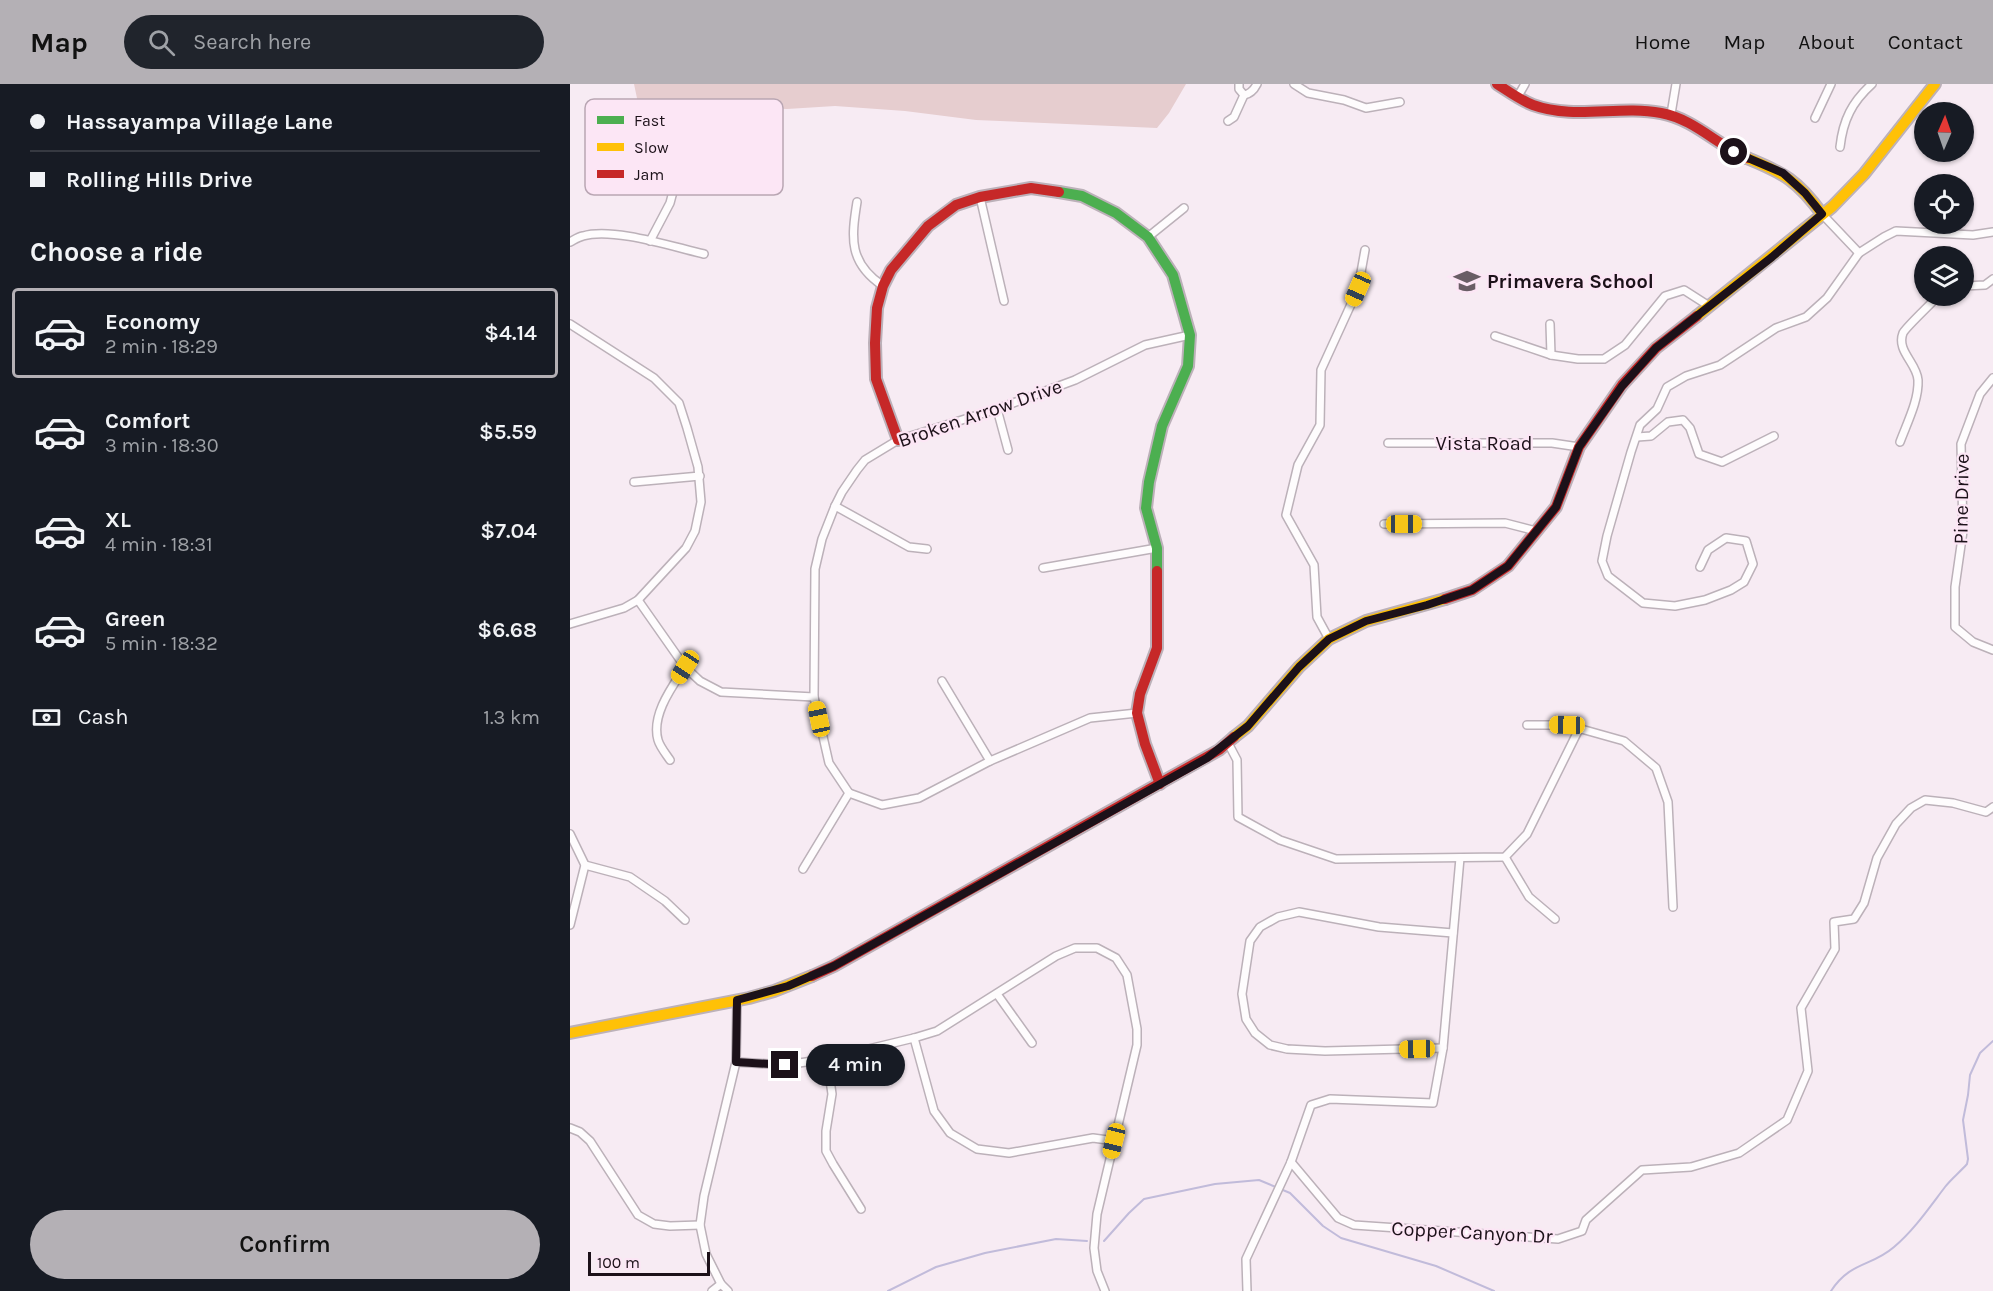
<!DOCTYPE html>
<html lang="en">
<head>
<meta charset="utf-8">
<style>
  :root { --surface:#171b24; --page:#20242c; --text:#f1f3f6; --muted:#9ea1a6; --line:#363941; --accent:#b4b0b5 }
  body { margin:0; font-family:Karla,sans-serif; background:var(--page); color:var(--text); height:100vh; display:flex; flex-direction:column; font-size:22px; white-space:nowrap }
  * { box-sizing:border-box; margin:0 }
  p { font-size:20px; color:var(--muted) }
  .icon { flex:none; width:33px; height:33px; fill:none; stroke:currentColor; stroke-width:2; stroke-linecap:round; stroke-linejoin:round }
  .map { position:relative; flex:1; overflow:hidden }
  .side { display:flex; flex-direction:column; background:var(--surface); width:570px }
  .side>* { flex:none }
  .guide { display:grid; align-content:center; height:132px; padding:0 30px; background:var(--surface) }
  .needle { width:39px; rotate:2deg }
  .buttons { position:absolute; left:1344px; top:18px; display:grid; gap:12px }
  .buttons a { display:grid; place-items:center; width:60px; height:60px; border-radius:50%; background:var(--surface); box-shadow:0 2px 4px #0004; font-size:30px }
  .scale { position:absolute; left:18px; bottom:15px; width:122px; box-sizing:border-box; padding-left:6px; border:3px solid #1c1119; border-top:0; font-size:16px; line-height:21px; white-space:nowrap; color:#1c1119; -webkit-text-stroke:4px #fce6f5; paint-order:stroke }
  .end { position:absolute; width:27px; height:27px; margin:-14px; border:8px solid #1c1119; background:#fff; box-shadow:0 0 0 3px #fff }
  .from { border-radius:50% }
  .bubble { position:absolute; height:42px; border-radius:21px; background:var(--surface); box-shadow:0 2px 4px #0004; font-size:20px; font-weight:600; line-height:42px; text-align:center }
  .car { position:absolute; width:18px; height:36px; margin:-18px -9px; border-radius:8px; box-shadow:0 0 4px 2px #0007; background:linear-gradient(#f5c518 24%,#345 0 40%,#f5c518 0 76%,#345 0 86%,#f5c518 0) }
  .guide b { display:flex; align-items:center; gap:21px; height:57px; font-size:22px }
  .guide b+b { border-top:2px solid var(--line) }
  .guide i { width:15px; height:15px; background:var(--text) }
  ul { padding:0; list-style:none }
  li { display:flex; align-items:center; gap:18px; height:90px; margin:0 12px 9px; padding:0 18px; border:3px solid transparent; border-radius:6px }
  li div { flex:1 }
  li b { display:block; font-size:22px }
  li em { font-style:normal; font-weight:600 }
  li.active { border-color:var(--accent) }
  li>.icon { width:54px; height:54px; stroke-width:1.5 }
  h2 { padding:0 30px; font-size:27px; line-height:72px }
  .pay { display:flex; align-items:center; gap:15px; height:66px; padding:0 30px; font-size:22px }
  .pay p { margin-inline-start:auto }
  .primary-button { display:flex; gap:12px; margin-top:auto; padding:12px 30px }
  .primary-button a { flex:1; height:69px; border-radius:36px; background:var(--accent); color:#111; font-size:24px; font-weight:600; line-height:69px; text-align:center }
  header { display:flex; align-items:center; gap:36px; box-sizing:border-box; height:84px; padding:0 30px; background:var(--accent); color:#111 }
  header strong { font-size:28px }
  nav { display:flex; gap:33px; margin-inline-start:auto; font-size:21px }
  .search { width:420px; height:54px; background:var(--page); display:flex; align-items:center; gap:15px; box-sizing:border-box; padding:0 21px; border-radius:33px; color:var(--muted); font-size:22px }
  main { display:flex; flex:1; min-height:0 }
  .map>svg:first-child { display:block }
  .green { fill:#e6cdcf }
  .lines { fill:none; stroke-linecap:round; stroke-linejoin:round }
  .stream { stroke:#c1bbda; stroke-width:2 }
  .street-casing { stroke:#bcb1b9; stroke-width:10 }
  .fast-casing { stroke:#bcb1b9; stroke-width:14 }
  .slow-casing { stroke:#bcb1b9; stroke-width:14 }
  .jam-casing { stroke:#bcb1b9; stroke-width:14 }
  .street { stroke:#fefcfd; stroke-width:7 }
  .fast { stroke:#4caf50; stroke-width:10 }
  .slow { stroke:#ffc107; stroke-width:10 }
  .jam { stroke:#c62828; stroke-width:10 }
  .route { stroke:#1c1119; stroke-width:8 }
  .labels { text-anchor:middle; stroke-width:4.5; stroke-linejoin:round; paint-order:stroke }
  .poi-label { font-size:20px; font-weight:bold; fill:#1c1119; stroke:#fce6f5; text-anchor:start }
  .street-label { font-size:20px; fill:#1c1119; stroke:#fce6f5 }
  .key { fill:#fce6f5; stroke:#b9a6b3; stroke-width:1.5 }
  .key-label { font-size:16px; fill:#1c1119 }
</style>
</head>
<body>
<header>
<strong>Map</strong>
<div class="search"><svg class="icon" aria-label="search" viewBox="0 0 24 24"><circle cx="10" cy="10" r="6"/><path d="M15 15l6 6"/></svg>Search here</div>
<nav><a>Home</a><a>Map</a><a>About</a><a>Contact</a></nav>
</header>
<main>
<section class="side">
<div class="guide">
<b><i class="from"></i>Hassayampa Village Lane</b>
<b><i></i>Rolling Hills Drive</b>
</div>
<h2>Choose a ride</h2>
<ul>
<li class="active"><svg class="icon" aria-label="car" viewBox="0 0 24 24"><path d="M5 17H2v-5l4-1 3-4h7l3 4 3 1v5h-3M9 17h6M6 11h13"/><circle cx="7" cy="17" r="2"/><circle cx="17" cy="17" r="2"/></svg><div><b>Economy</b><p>2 min · 18:29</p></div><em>$4.14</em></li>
<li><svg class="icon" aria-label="car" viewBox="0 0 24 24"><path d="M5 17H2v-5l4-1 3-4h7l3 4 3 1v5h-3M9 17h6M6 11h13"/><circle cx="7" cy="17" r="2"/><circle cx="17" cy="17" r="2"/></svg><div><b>Comfort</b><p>3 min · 18:30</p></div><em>$5.59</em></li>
<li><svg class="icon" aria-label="car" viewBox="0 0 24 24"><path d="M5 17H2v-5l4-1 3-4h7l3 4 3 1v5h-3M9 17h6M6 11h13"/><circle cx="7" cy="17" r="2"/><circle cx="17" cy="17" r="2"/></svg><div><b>XL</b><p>4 min · 18:31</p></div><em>$7.04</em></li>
<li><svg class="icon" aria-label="car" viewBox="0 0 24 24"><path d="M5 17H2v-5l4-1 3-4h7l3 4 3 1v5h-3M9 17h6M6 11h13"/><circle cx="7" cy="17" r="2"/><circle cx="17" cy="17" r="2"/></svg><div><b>Green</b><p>5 min · 18:32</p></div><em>$6.68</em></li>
</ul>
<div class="pay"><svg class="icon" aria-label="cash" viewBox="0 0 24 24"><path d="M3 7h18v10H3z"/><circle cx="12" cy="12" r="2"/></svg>Cash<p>1.3 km</p></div>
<div class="primary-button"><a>Confirm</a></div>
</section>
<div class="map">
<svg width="1423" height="1207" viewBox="0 0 1423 1207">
  <rect width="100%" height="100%" fill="#f7ebf3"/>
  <polygon class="green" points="64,0 616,0 599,29 587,44 406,36 335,27 265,22 217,25 68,19"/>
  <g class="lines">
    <g class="stream">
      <polyline points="534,1157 559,1129 574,1115 645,1100 689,1096 720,1109 753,1142 771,1154 866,1182 924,1207"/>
      <polyline points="318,1207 366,1183 415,1169 486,1155 517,1157"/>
      <path d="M1261 1207C1281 1177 1301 1183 1324 1163 1344 1146 1359 1124 1375 1103 1381 1095 1390 1088 1397 1080L1398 1075 1393 1036 1398 1011 1400 991 1410 969 1423 957"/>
    </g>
    <g class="street-casing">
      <g id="street">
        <path d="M669 0V5L674 11C680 10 684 6 687 0"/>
        <polyline points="724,0 738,9 774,16 796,24 830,18"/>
        <polyline points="948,12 955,0"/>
        <polyline points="1101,30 1106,0"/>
        <polyline points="1245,34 1261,0"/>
        <polyline points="658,37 664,33 674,11"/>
        <path d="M1270 63C1273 36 1282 18 1302 0"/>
        <polyline points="410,113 434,217"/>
        <path d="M287 118C281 155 279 179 313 202"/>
        <polyline points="1252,130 1289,169"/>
        <polyline points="578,153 614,124"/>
        <polyline points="80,157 100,119 108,89"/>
        <path d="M0 158C4 156 8 153 13 152 43 143 103 163 134 170"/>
        <polyline points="1394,202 1415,201 1423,195"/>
        <polyline points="0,240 84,294 109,319 117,344 128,383 131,418 125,447 116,464 68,516 54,524 0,540"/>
        <polyline points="980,240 981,271"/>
        <polyline points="925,252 981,271 1008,275 1034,275 1055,261 1095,212 1114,206 1139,222"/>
        <polyline points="1423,294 1410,310 1391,360 1393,447 1385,503 1385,543 1403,558 1423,566"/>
        <polyline points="427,325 438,366"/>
        <polyline points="1067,353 1081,352 1098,338 1113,336 1120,344 1129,370 1152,378 1204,352"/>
        <path d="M1330 358C1337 339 1349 316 1348 296 1347 279 1326 267 1333 249 1336 243 1362 219 1368 212"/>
        <polyline points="818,359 982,359 1009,363"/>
        <polyline points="64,398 130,392"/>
        <polyline points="265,422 339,463 357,465"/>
        <polyline points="814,440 935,439 966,447"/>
        <polyline points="1130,483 1138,466 1156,454 1176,457 1183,480 1174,498 1161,506 1135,516 1105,522 1073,519 1038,492 1032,477 1037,452 1061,368 1070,341 1087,325 1097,303 1116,292 1150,281 1206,244 1236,233 1257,214 1289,169 1314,153 1326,147 1403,151 1423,148"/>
        <polyline points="473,484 587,464"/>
        <polyline points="68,516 115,583 130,597 151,608 244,613"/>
        <polyline points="759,555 747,533 744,481 716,431 728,381 750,341 751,286 788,205 795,166"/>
        <polyline points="372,597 420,677"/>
        <polyline points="957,641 997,641 1054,657 1086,684 1098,718 1103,823"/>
        <polyline points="658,659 667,676 668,733 710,756 766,775 935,773 957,750 1009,645"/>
        <path d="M100 676C96 670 90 663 88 656 81 631 102 603 115 583"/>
        <polyline points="279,709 259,679 244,613 245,485 252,455 265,422 272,408 287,386 295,376 328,356 427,325 505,296 575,261 620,251"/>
        <polyline points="279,709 312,721 349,714 420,677 520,634 567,629"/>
        <polyline points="0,750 15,781 0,841"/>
        <polyline points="935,773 959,813 985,835"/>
        <polyline points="15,781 60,793 95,817 115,836"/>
        <polyline points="233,785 279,709"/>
        <polyline points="427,910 462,959"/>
        <polyline points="344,954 364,1027 380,1049 407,1065 439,1069 523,1054 545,1057"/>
        <polyline points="873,964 755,967 717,965 700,961 685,949 676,935 672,910 680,857 690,843 708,833 729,828 809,843 883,849"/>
        <polyline points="257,975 262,1010 256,1047 256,1067 263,1080 291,1125"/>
        <polyline points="166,978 215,981 257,975 344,954 367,947 486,872 505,864 527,864 546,874 557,891 567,945 567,961 527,1130 524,1164 527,1187 535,1207"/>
        <polyline points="0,1044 10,1048 20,1057 68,1131 84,1140 100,1142 130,1141"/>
        <polyline points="721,1078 768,1134 784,1141 988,1155 1012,1147 1016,1136 1072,1086 1121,1083 1169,1069 1217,1036 1238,987 1231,924 1265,865 1264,838 1284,835 1294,819 1307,774 1326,740 1341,724 1355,716 1383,719 1416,728 1423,723"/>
        <polyline points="142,1207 151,1200"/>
        <polyline points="158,1207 151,1200 136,1170 130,1141 134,1112 166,978 167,916"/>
        <polyline points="677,1207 676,1175 721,1078 741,1021 760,1015 863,1019 873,964 890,774"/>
      </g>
    </g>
    <g class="fast-casing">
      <polyline id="fast" points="489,108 512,112 546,129 578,153 603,191 620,251 618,282 592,342 579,398 576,424 587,464 587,487"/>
    </g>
    <g class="slow-casing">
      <g id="slow">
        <path d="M1177 74C1214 89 1228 97 1252 130"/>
        <polyline points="1127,232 1262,123 1294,90 1365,0"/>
        <polyline points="664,653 678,642 729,583 759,555 796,537 875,515"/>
        <polyline points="0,949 179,914 204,907 242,892"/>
      </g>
    </g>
    <g class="jam-casing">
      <g id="jam">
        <path d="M927 0C938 7 950 16 963 21 1004 36 1049 21 1091 29 1124 35 1147 61 1177 74"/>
        <polyline points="328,356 306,295 305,259 307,224 313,202 321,186 358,142 386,121 410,113 461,104 489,108"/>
        <polyline points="587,487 587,564 570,610 567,629 575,660 590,700"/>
        <polyline points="875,515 902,506 938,482 986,423 1009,363 1052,301 1086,264 1127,232"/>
        <polyline points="242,892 264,882 649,666 664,653"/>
      </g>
    </g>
    <use href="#street" class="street"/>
    <use href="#fast" class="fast"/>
    <use href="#slow" class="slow"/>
    <use href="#jam" class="jam"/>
  </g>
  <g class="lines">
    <polyline class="route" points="215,981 166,978 167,916 218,902 264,882 637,674 678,642 729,583 759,555 796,537 857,521 902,506 938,482 986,423 1009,363 1052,302 1086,264 1202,173 1252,130 1235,109 1213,89 1164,68"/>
  </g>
  <defs>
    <g id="school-bare" transform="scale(2.07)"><path d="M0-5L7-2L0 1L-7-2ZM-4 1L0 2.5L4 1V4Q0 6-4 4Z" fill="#695d65" stroke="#fce6f5" stroke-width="2.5" paint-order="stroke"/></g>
  </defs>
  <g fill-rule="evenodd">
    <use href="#school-bare" x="897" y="197"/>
  </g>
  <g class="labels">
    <g class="poi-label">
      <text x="917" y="204">Primavera School</text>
    </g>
    <g class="street-label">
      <text transform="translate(410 329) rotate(-19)" y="7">Broken Arrow Drive</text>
      <text x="914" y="366">Vista Road</text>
      <text transform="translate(1391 415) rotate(-89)" y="7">Pine Drive</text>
      <text transform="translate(902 1148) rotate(3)" y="7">Copper Canyon Dr</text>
    </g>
  </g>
  <rect x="15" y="15" width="198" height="96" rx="9" class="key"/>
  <rect x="27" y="32" width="27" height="8" fill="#4caf50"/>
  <rect x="27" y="59" width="27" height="8" fill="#ffc107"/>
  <rect x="27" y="86" width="27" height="8" fill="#c62828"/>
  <g class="key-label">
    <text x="64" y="42">Fast</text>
    <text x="64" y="69">Slow</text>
    <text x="64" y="96">Jam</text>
  </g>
</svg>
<div class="buttons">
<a><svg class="needle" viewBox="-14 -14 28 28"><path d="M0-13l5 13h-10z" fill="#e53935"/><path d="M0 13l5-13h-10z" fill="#9ea1a6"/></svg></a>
<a><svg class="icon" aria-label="locate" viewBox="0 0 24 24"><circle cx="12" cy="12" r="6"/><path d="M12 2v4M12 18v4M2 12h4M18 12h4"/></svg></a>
<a><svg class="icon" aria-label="layers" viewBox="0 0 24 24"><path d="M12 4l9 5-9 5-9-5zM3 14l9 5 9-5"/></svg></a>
</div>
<div class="scale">100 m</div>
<i class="end from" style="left:1164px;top:68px"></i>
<i class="end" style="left:215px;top:981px"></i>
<div class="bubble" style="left:236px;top:960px;width:99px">4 min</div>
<i class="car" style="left:788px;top:205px;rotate:204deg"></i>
<i class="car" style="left:834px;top:440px;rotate:90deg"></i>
<i class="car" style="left:115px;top:583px;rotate:213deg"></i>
<i class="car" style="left:249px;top:635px;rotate:348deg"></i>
<i class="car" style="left:997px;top:641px;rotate:271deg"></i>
<i class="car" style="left:847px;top:965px;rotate:269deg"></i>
<i class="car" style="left:544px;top:1057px;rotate:194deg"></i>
</div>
</main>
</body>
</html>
